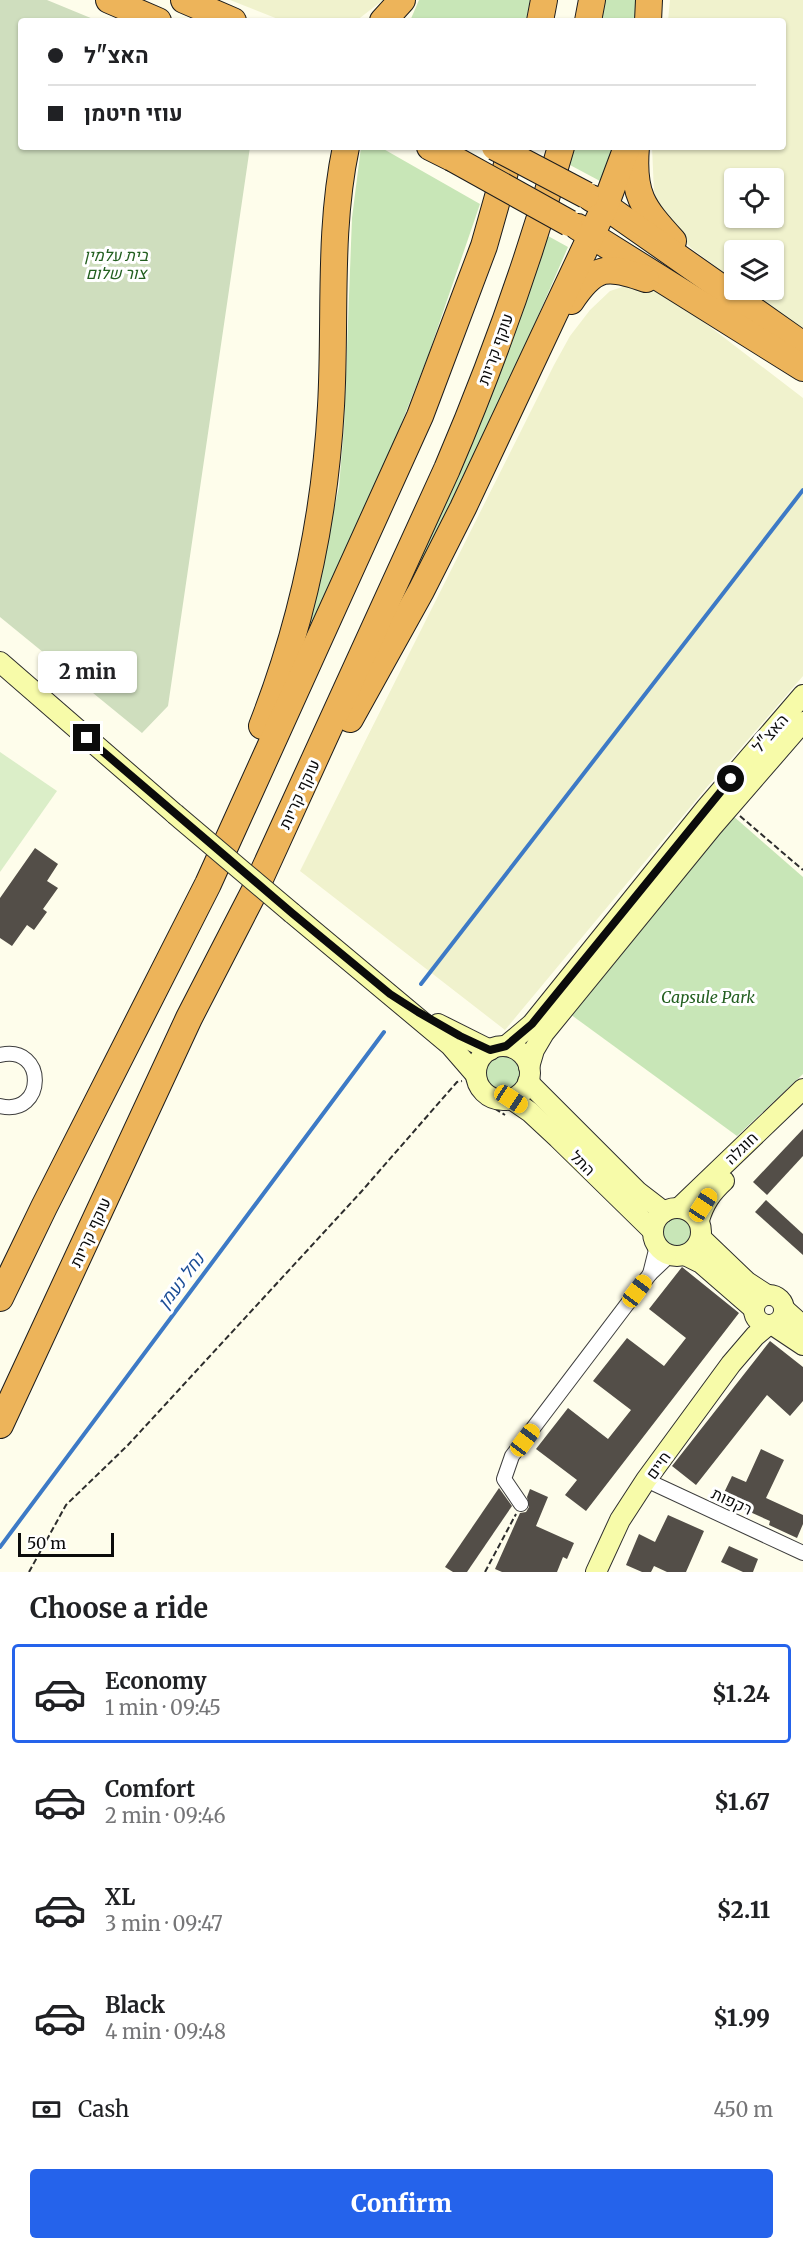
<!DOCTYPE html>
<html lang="en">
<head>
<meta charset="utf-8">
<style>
  :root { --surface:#fff; --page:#f6f6f6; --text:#202124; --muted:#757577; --line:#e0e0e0; --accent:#2563eb }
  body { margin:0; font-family:Merriweather,Heebo,serif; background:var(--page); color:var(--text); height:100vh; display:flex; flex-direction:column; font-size:22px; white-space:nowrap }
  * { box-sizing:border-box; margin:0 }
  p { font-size:20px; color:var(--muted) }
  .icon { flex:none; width:33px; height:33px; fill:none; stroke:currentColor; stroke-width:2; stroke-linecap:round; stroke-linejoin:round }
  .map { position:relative; height:1572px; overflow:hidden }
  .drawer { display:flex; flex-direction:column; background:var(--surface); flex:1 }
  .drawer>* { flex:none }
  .top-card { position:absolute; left:18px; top:18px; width:768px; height:132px; border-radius:6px; box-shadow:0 2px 4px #0004; display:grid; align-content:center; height:132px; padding:0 30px; background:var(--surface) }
  .fabs { position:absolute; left:724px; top:168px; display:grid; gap:12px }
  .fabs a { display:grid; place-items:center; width:60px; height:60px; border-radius:6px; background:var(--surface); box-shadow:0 2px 4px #0004; font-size:30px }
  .scale { position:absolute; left:18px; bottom:15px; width:96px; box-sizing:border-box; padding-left:6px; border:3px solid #0b0b0b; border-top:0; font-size:16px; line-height:21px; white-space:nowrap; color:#0b0b0b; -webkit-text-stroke:4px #fff; paint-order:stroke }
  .end { position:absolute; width:27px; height:27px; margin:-14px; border:8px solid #0b0b0b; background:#fff; box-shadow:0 0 0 3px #fff }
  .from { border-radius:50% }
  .bubble { position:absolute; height:42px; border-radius:6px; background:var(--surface); box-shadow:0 2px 4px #0004; font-size:20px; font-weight:800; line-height:42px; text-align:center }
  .car { position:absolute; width:18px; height:36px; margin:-18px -9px; border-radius:8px; box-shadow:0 0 4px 2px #0007; background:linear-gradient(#f5c518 24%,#345 0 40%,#f5c518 0 76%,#345 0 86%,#f5c518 0) }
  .top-card b { display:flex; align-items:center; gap:21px; height:57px; font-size:22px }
  .top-card b+b { border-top:2px solid var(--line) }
  .top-card i { width:15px; height:15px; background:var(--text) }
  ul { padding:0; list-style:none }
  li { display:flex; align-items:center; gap:18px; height:99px; margin:0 12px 9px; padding:0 18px; border:3px solid transparent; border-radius:6px }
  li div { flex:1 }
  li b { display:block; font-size:22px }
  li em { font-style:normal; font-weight:800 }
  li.active { border-color:var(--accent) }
  li>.icon { width:54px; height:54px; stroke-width:1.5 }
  h2 { padding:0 30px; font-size:27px; line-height:72px }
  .pay { display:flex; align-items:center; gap:15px; height:66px; padding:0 30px; font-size:22px }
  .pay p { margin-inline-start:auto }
  .button { display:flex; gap:12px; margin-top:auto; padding:12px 30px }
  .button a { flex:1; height:69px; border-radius:6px; background:var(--accent); color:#fff; font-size:24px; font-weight:800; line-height:69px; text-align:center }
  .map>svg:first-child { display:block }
  .farmland { fill:#f0f2cd; fill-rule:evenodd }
  .green { fill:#c8e6b7 }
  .cemetery { fill:#cfdebe }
  .pitch { fill:#dbeec8 }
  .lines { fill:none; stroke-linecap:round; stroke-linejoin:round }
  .stream { stroke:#3d7ac6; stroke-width:4 }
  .building { fill:#534e48 }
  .street-casing { stroke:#3e3e3e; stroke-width:16 }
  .secondary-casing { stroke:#2d2d2d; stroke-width:22 }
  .highway-casing { stroke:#1c1c1c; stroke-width:28 }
  .path { stroke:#2d2d2d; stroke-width:2; stroke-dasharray:6 3; stroke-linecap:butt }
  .street { stroke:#fff; stroke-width:14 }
  .secondary { stroke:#f7fba9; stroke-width:20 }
  .highway { stroke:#edb45a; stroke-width:26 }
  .secondary-bridge-casing { stroke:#2d2d2d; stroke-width:22; stroke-linecap:butt }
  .highway-bridge-casing { stroke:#1c1c1c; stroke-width:28; stroke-linecap:butt }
  .secondary-bridge { stroke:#f7fba9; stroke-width:20 }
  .highway-bridge { stroke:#edb45a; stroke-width:26 }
  .route { stroke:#0b0b0b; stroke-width:8 }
  .labels { text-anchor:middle; stroke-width:6; stroke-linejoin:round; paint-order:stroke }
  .park-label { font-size:16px; font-style:italic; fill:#235f20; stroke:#fff }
  .street-label { font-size:16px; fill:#0b0b0b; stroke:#fff }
  .water-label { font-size:18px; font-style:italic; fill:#1c4e96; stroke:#fff }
</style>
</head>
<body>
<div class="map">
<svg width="803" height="1572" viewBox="0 0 803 1572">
  <rect width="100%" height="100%" fill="#fefdeb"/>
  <g class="farmland">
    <polygon points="230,0 383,0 356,21 283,21"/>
    <path d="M670 0H803V332L746 290H774V250H735V281L691 248 666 222 654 192 652 147H783V21H668ZM735 178H774V218H735Z"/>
    <polygon points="628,285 649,289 668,297 692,313 803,398 803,676 707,787 505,1030 300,871 554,365 570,336 590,310 610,291"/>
  </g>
  <g class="green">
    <polygon points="419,0 530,0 526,21 410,21"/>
    <polygon points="601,0 636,0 635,21 597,21"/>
    <polygon points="361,147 380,147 480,204 428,356 392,447 287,682 327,540 339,487 344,427 352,218"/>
    <polygon points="573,147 613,147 600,181 570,165"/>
    <polygon points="548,236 568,247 488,431 384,636 531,284"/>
    <polygon points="732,815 803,877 803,1074 737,1136 570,1014"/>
    <circle cx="503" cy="1073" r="19"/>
    <circle cx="678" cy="1232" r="17"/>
  </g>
  <polygon class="cemetery" points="0,0 47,0 98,21 21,21 21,147 250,147 168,706 142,733 0,617"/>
  <polygon class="pitch" points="0,752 57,791 0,872"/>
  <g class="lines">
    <g class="stream">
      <polyline points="421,984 803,490"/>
      <polyline points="0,1547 384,1032"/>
    </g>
  </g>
  <g class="building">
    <polygon points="35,848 58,864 47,881 58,888 43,909 47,912 34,930 27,925 12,946 0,938 0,898"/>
    <polygon points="803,1129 803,1156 767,1195 753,1182"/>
    <polygon points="766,1200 803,1234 803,1255 755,1212"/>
    <polygon points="682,1267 739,1313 586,1511 565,1495 577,1480 536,1449 568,1408 608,1439 631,1410 593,1381 627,1338 664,1366 686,1338 649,1309"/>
    <polygon points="770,1341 803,1367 803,1401 790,1416 767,1395 696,1485 672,1466"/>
    <polygon points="761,1449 784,1460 766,1498 803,1515 803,1524 797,1538 769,1525 770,1521 721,1499 732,1476 746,1482"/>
    <polygon points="499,1488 512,1506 467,1572 453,1572 445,1567"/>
    <polygon points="530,1489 548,1497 536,1526 574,1543 567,1559 563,1557 557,1572 502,1572 495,1569 520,1513 526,1512 529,1507 527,1497"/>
    <polygon points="668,1515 704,1531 686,1572 667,1572 654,1566 651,1572 642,1572 626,1565 639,1534 655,1542"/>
    <polygon points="729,1546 758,1559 753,1572 743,1572 721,1562"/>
  </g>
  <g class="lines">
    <g class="street-casing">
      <g id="street">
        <path d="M0 1055C47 1044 46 1117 0 1106"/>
        <polyline points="650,1274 657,1246"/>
        <polyline points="646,1480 803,1553"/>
        <polyline points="521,1504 504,1479 512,1456 650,1274 670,1255"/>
      </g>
    </g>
    <g class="secondary-casing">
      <g id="secondary">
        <polyline points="0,662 175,814"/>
        <polyline points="292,913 450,1045 476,1075"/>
        <polyline points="438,1024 490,1050"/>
        <polyline points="506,1046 532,1024 706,808 803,695"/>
        <circle cx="503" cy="1073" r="27"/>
        <polyline points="529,1067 534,1050 544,1033 712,827 803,722"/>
        <polyline points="528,1082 638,1192 664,1212"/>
        <polyline points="511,1099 530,1112 558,1138 653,1231"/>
        <circle cx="677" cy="1232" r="24"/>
        <polyline points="679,1208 803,1089"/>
        <path d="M699 1220C704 1203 711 1193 724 1181"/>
        <polyline points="701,1238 747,1282 767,1295"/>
        <polyline points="685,1255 701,1263 754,1309"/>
        <circle cx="769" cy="1310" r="15"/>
        <polyline points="784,1309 803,1326"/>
        <polyline points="773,1325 803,1345"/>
        <polyline points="596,1572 620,1520 646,1480 731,1364 755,1336 768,1325"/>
      </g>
    </g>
    <g class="highway-casing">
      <g id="highway">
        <polyline points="109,0 158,21"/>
        <polyline points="184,0 233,21"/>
        <polyline points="383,21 402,0"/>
        <polyline points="540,21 544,0"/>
        <polyline points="588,21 592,0"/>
        <polyline points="648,21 649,0"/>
        <polyline points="430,147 452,158"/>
        <path d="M636 147C632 194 642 207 673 241"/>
        <polyline points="591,198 605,206 803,345"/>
        <polyline points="578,227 803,368"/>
        <path d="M571 301C595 265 607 265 646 279"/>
        <polyline points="350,719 421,591 463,508 605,206 627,147"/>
        <path d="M262 726C302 624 325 516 331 406 336 320 328 232 346 147"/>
        <polyline points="0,1298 44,1207 208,884 420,416 484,246 512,147"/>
        <path d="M0 1425 189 1018 254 892 447 469C492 364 530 257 561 147"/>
      </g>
    </g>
    <g class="path">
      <polyline points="740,816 803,870"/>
      <polyline points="474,1092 480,1099 505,1115"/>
      <polyline points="29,1572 66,1505 128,1445 361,1192 457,1082 462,1081"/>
      <polyline points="485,1572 516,1514"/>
    </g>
    <use href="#street" class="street"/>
    <use href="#secondary" class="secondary"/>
    <use href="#highway" class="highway"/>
    <g class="secondary-bridge-casing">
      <polyline id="secondary-bridge" points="175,814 292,913"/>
    </g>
    <g class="highway-bridge-casing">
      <g id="highway-bridge">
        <polyline points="495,147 586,195"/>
        <polyline points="452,158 569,223"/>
      </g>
    </g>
    <use href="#secondary-bridge" class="secondary-bridge"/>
    <use href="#highway-bridge" class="highway-bridge"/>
  </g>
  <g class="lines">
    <polyline class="route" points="87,738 292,913 390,994 418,1012 460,1036 490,1050 506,1046 532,1024 731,779"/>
  </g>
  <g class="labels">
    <g class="park-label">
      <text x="116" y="261">בית עלמין<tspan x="116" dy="18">צור שלום</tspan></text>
      <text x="708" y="1003">Capsule Park</text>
    </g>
    <g class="street-label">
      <text transform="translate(495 349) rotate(-70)" y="6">עוקף קריות</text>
      <text transform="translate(770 733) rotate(-49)" y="6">האצ"ל</text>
      <text transform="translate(299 794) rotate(-65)" y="6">עוקף קריות</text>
      <text transform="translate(741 1148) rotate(-44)" y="6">חוגלה</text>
      <text transform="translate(583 1163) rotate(45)" y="6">התל</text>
      <text transform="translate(90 1232) rotate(-65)" y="6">עוקף קריות</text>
      <text transform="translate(658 1465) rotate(-54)" y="6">חיים</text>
      <text transform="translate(732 1501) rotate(25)" y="6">רקפות</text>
    </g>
    <g class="water-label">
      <text transform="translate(181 1281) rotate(-53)" y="6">נחל נעמן</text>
    </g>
  </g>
</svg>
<div class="fabs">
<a><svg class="icon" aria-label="locate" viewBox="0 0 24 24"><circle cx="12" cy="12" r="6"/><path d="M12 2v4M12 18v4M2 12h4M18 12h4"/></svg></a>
<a><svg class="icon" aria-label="layers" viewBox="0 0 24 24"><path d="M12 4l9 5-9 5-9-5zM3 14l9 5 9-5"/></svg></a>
</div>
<div class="scale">50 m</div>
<i class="end from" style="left:731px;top:779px"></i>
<i class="end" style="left:87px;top:738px"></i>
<div class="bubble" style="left:38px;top:651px;width:99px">2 min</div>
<i class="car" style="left:511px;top:1099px;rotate:123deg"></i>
<i class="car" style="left:703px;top:1205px;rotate:33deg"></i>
<i class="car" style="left:637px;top:1291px;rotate:37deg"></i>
<i class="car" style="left:525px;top:1440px;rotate:37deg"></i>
<div class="top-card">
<b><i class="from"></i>האצ&quot;ל</b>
<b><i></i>עוזי חיטמן</b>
</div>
</div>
<section class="drawer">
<h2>Choose a ride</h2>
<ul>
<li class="active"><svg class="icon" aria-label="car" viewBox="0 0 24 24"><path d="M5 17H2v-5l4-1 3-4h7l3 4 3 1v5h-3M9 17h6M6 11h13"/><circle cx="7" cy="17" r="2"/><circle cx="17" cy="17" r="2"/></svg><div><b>Economy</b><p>1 min · 09:45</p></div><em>$1.24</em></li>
<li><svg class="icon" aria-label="car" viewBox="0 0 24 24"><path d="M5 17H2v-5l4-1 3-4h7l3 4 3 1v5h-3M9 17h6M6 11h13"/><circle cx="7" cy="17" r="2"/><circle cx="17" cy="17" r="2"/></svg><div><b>Comfort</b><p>2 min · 09:46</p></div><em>$1.67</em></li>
<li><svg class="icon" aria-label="car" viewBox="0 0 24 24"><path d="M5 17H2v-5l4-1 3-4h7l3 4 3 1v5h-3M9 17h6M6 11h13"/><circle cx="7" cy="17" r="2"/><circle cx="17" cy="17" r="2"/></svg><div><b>XL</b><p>3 min · 09:47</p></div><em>$2.11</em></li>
<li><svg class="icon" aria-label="car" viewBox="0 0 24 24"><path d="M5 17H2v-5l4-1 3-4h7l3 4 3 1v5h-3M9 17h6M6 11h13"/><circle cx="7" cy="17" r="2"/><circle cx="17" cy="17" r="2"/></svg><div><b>Black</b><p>4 min · 09:48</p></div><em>$1.99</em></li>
</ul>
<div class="pay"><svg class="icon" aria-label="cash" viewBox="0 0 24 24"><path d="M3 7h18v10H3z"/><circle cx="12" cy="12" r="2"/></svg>Cash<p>450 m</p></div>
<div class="button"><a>Confirm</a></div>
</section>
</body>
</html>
